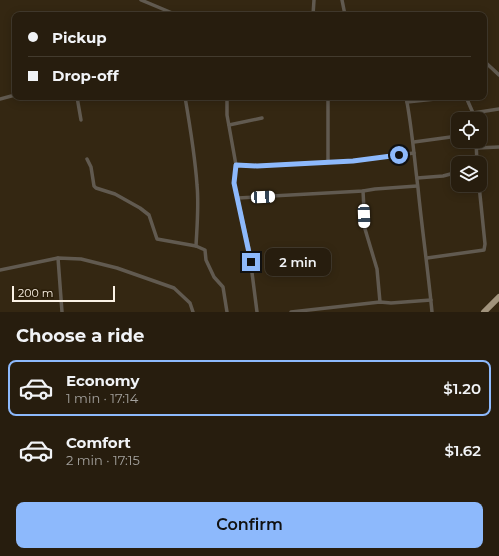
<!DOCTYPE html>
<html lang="en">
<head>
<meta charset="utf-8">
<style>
  :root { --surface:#271d0e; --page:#332a1c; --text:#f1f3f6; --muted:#a4a29e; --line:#433b2e; --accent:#8db9fc }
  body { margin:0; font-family:Montserrat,sans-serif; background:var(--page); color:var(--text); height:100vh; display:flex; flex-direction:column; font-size:15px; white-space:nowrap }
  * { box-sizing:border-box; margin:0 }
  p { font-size:13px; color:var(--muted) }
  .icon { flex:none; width:22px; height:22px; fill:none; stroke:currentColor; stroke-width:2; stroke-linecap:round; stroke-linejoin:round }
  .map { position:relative; height:312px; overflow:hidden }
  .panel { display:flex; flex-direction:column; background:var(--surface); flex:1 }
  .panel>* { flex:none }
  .banner { position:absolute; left:12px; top:12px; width:475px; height:88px; border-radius:8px; box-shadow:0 2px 10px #0003,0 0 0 1px var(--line); display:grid; align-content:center; height:88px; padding:0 16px; background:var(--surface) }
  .fabs { position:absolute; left:451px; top:112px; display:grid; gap:8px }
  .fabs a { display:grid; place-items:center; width:36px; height:36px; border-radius:8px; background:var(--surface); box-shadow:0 2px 10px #0003,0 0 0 1px var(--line); font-size:20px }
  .scale { position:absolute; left:12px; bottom:10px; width:103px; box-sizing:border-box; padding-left:4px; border:2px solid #fbf2e5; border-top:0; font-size:11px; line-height:14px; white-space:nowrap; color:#fbf2e5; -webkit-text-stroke:3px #2a1d08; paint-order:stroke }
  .end { position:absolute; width:18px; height:18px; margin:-9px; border:5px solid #8db9fc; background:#111; box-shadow:0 0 0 2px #111 }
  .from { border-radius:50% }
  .bubble { position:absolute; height:28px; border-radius:8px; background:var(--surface); box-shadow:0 2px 10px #0003,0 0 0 1px var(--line); font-size:13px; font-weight:600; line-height:28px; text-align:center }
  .car { position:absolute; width:12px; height:24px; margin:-12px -6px; border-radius:5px; box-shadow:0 0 3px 1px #0007; background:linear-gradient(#fff 24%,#345 0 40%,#fff 0 76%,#345 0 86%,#fff 0) }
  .banner b { display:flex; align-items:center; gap:14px; height:38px; font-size:15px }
  .banner b+b { border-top:1px solid var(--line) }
  .banner i { width:10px; height:10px; background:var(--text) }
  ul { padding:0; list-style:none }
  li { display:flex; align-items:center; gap:12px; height:56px; margin:0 8px 6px; padding:0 8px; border:2px solid transparent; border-radius:8px }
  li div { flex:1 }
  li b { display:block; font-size:15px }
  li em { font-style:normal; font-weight:600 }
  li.selected { border-color:var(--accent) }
  li>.icon { width:36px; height:36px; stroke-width:1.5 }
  h2 { padding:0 16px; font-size:18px; line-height:48px }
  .primary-button { display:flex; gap:8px; margin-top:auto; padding:8px 16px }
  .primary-button a { flex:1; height:46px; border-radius:8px; background:var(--accent); color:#111; font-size:16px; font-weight:600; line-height:46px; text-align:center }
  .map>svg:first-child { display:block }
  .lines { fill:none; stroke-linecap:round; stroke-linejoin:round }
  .minor { stroke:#615a50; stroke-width:3.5 }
  .trunk { stroke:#a2947d; stroke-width:6 }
  .route { stroke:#8db9fc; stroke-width:5 }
</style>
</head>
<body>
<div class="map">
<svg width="499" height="312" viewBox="0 0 499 312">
  <rect width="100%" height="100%" fill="#342712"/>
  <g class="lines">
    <g class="minor">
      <polyline points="141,0 177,15"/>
      <polyline points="342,0 345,15"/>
      <polyline points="313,15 314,0"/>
      <polyline points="484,61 499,75"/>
      <polyline points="77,97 81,120"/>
      <path d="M185 97C190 126 195 155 197 185 199 205 197 226 196 246"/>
      <polyline points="227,97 227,115 236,165 234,183 249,249 257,312"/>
      <polyline points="328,97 328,162"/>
      <path d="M406 97C412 127 414 157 418 188 422 229 428 270 432 312"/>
      <polyline points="466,97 473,113 473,119"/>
      <polyline points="0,99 15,95"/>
      <polyline points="407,102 454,97"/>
      <polyline points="473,113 499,109"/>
      <polyline points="229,125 262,118"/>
      <polyline points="476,141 477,163"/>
      <polyline points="414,142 458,136"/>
      <polyline points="477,148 499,147"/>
      <polyline points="87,159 91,167 94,186 96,188 115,194 140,208 149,215 157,239 196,246 205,250 206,260 214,277 223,287 227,312"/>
      <polyline points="236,165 257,166 353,161 414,153"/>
      <polyline points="417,178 443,176 458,172"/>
      <polyline points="363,191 365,229 377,269 380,302"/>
      <polyline points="238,198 363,191 375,189 417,186"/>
      <polyline points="58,258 62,312"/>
      <polyline points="427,258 484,250 485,244 479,185"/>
      <polyline points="0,270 58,258 81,259 117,268 174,288 190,303 193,312"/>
      <polyline points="291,312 380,302 391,303 431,300"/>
    </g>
    <polyline class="trunk" points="484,312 499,297"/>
  </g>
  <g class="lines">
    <polyline class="route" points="251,262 234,183 236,165 257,166 353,161 399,155"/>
  </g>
</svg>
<div class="fabs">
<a><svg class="icon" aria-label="locate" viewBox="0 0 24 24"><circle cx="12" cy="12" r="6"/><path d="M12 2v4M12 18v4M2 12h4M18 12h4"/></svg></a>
<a><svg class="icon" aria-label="layers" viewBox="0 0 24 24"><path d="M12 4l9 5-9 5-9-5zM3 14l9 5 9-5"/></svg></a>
</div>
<div class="scale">200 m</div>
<i class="end from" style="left:399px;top:155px"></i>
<i class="end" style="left:251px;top:262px"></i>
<div class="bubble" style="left:265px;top:248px;width:66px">2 min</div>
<i class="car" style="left:263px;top:197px;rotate:87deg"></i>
<i class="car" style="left:364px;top:216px;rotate:178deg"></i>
<div class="banner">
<b><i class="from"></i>Pickup</b>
<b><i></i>Drop-off</b>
</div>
</div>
<section class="panel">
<h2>Choose a ride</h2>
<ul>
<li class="selected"><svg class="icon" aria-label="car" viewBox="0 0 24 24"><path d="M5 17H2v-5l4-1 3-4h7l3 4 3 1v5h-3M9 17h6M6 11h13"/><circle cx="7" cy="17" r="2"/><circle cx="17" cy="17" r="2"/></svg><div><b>Economy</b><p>1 min · 17:14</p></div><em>$1.20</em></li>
<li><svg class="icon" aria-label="car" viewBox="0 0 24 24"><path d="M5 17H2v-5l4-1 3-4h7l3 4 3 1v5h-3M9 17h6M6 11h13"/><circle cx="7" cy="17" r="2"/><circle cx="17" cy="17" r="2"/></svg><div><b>Comfort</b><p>2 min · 17:15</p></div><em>$1.62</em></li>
</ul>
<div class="primary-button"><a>Confirm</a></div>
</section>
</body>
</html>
